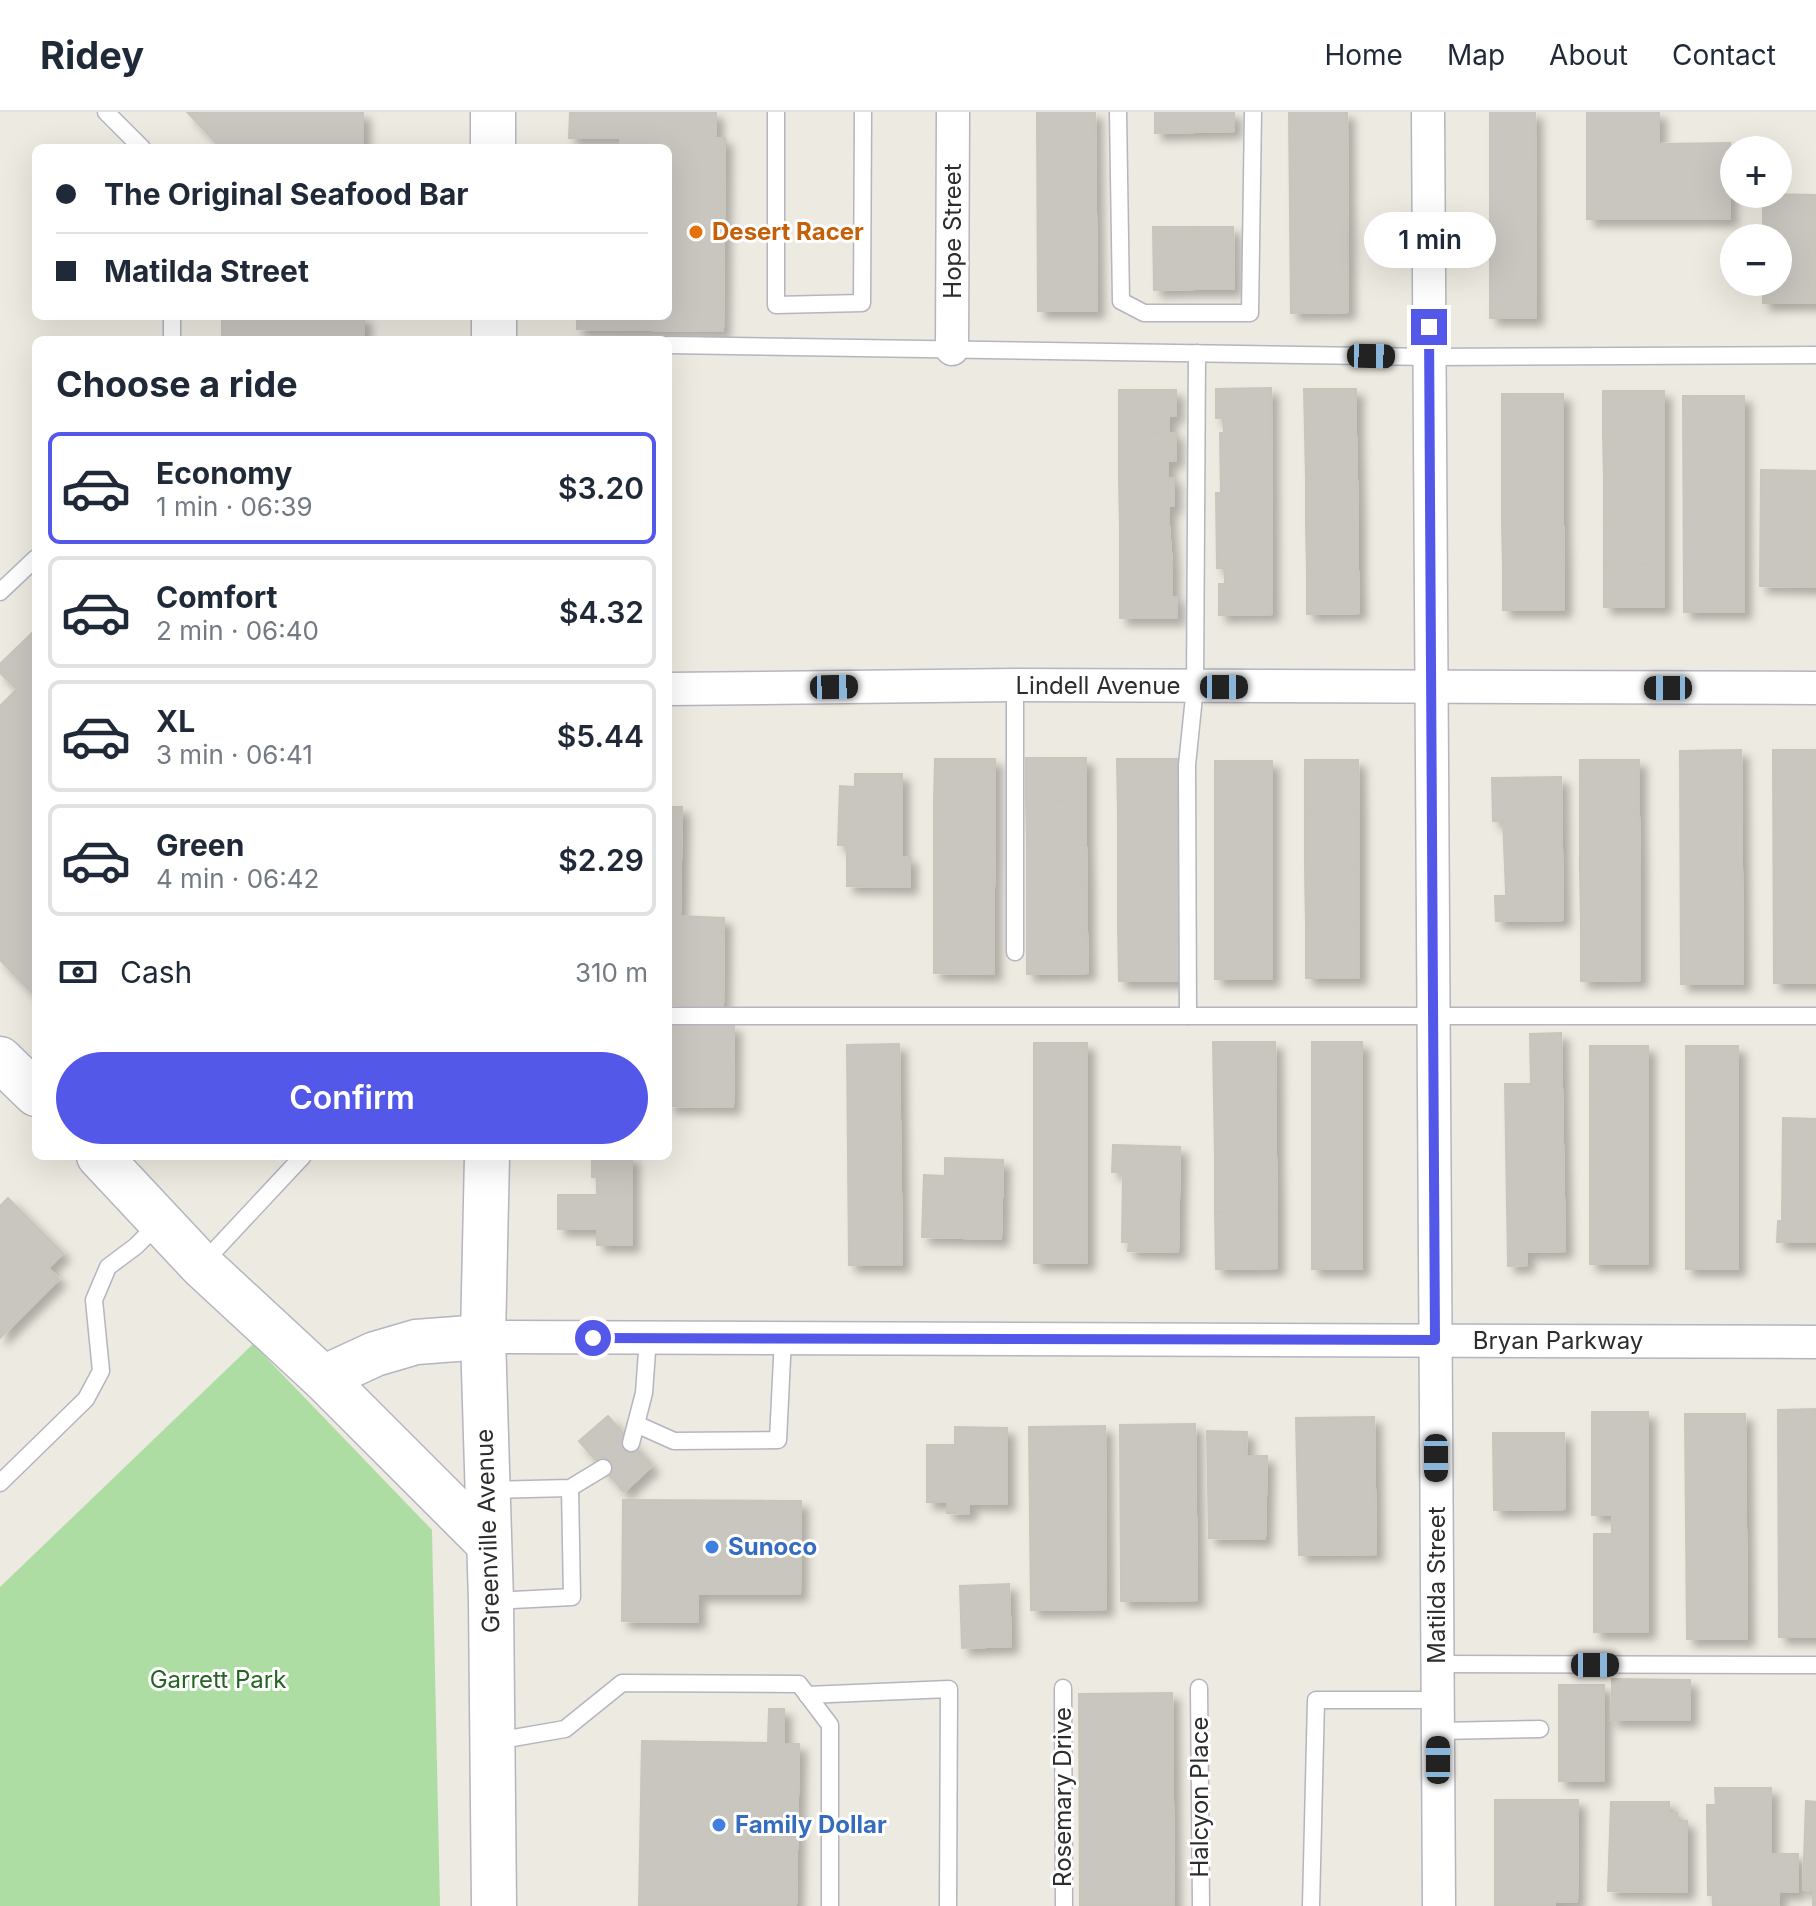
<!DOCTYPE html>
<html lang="en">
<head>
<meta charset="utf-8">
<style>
  :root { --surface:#fff; --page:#f6f6f7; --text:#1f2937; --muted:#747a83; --line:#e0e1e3; --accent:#5358e8 }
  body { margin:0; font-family:Inter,sans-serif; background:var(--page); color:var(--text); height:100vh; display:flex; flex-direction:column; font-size:30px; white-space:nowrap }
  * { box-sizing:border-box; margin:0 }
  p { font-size:26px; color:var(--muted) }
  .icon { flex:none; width:44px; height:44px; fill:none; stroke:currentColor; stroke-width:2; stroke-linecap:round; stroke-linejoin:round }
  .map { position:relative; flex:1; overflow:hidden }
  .sheet { position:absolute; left:32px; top:224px; width:640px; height:824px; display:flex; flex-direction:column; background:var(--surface); border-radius:12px; box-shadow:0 8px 32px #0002 }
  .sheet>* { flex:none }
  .banner { position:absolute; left:32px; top:32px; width:640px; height:176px; border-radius:12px; box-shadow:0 8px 32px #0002; display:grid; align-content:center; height:176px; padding:0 24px; background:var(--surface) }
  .tools { position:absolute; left:1720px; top:24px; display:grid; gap:16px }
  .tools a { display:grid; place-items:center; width:72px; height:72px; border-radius:50%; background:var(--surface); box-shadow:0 8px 32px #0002; font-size:40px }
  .end { position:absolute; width:36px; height:36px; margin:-18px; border:10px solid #5358e8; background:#fff; box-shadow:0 0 0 4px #fff }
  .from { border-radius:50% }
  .bubble { position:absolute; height:56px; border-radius:28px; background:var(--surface); box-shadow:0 8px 32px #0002; font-size:26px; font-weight:600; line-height:56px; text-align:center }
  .car { position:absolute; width:24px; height:48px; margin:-24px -12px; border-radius:10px; box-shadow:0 0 6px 2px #0007; background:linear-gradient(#222 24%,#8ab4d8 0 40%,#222 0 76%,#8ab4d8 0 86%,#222 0) }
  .banner b { display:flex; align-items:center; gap:28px; height:76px; font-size:30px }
  .banner b+b { border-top:2px solid var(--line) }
  .banner i { width:20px; height:20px; background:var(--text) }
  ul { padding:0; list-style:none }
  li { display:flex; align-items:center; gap:24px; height:112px; margin:0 16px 12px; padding:0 8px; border:4px solid var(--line); border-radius:12px }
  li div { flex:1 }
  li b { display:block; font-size:30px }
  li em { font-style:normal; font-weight:600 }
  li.selected { border-color:var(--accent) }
  li>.icon { width:72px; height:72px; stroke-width:1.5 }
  h2 { padding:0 24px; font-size:36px; line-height:96px }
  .pay { display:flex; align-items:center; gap:20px; height:88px; padding:0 24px; font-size:30px }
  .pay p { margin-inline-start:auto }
  .cta { display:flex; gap:16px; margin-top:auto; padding:16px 24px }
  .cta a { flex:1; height:92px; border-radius:48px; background:var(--accent); color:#fff; font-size:32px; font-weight:600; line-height:92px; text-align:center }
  header { display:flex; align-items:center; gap:48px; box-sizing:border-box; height:112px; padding:0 40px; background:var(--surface); border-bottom:2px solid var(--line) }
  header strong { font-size:38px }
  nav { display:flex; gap:44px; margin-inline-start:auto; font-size:28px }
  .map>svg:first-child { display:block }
  .green { fill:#aedda4 }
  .building { fill:#c9c6c0; stroke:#c8c6bb; stroke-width:2; filter:url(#shadow) }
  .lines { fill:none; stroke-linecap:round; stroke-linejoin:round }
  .lane-casing { stroke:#b4b5bf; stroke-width:19 }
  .street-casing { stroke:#b4b5bf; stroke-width:35 }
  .secondary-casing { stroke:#b4b5bf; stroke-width:47 }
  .lane { stroke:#fff; stroke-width:16 }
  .street { stroke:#fff; stroke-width:32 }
  .secondary { stroke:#fff; stroke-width:44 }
  .route { stroke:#5358e8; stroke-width:10 }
  .food-dot { fill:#e8710a; stroke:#fff; stroke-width:3 }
  .shop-dot { fill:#3f7fe0; stroke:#fff; stroke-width:3 }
  .labels { text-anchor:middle; stroke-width:6; stroke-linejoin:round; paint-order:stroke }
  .street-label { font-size:24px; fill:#2d2d2d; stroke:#fff }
  .food-label { font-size:24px; font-weight:bold; fill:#c56008; stroke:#fff; text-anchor:start }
  .shop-label { font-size:24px; font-weight:bold; fill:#366cbe; stroke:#fff; text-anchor:start }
  .park-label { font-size:24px; fill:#266423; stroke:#fff }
</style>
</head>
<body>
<header>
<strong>Ridey</strong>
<nav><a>Home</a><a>Map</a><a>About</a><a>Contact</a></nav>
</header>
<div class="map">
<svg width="1816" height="1794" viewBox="0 0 1816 1794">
  <defs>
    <filter id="shadow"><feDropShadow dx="7" dy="7" stdDeviation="4" flood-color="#0004"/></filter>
  </defs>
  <rect width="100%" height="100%" fill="#edeae1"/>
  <polygon class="green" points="253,1232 432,1418 440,1794 0,1794 0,1475"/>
  <g class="building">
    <polygon points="187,0 363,0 363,36 221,36"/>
    <polygon points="570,0 716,0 716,26 725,26 723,219 577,217 577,204 668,204 668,36 620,36 620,26 569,26"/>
    <polygon points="1037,0 1095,0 1097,199 1038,199"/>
    <polygon points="1155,0 1195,0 1195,20 1155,21"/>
    <polygon points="1195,0 1234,0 1234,19 1195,20"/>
    <polygon points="1289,0 1347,0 1348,200 1291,201"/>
    <polygon points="1490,0 1535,0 1536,206 1490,206"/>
    <polygon points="1587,0 1659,0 1659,32 1730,31 1730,107 1587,107"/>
    <polygon points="1763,82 1816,83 1816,191 1763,191 1763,170 1778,170 1778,126 1763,126"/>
    <polygon points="1153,115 1195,115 1195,177 1154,178"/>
    <polygon points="1195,115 1233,115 1234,177 1195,177"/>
    <rect x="222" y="204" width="142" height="24"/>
    <polygon points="1271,276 1272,502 1219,503 1219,472 1225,472 1225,456 1217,456 1216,381 1221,381 1220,321 1224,321 1223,306 1216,306 1216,277"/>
    <polygon points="1304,277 1356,277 1356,322 1305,322"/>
    <polygon points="1119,278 1176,278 1176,304 1169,304 1169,321 1119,322"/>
    <rect x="1603" y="279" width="61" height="44"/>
    <rect x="1502" y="282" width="61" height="43"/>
    <polygon points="1683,284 1744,284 1744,500 1684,500"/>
    <polygon points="1176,321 1176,348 1168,349 1168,366 1119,366 1119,322"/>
    <polygon points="1305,322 1356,322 1357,367 1306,367"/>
    <polygon points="1603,323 1664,323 1664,366 1604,366"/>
    <rect x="1502" y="325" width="61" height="44"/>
    <polygon points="1761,358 1816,359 1816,475 1760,474"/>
    <polygon points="1119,366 1174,366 1174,394 1169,394 1169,413 1120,413"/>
    <rect x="1604" y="366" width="60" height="43"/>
    <polygon points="1306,367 1357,367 1358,411 1306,412"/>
    <polygon points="1502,369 1563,369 1563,411 1502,412"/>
    <polygon points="1604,409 1664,409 1664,452 1604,453"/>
    <polygon points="1358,411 1358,457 1307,457 1306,412"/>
    <polygon points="1563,411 1564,455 1503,455 1502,412"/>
    <polygon points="1120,413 1169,413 1172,453 1120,454"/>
    <polygon points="1664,452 1664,495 1604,495 1604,453"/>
    <polygon points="1172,453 1172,485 1177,485 1177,506 1120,506 1120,454"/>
    <rect x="1503" y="455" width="61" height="43"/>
    <polygon points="1307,457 1358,457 1359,501 1307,502"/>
    <polygon points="36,517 36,885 0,848 0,594 17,577 0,561 0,552"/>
    <polygon points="1741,638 1743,872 1681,872 1680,639"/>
    <polygon points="1773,638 1816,638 1816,871 1774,871"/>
    <polygon points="1026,646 1086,646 1086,689 1026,690"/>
    <polygon points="935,647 995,647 995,690 934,690"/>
    <polygon points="1117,647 1178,647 1178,703 1118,703"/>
    <polygon points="1305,648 1358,648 1359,702 1305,702"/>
    <rect x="1580" y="648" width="59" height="55"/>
    <rect x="1215" y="649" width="57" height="44"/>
    <polygon points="855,662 902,662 902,745 910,745 910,775 847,774 847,733 838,733 840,674 855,675"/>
    <polygon points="1561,665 1563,808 1496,809 1495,784 1506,784 1506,779 1503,709 1493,709 1492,666"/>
    <polygon points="1086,689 1086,733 1027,733 1026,690"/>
    <rect x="934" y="690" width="61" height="43"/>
    <rect x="1215" y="693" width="57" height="43"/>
    <polygon points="668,695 682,695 680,804 724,806 723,894 668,893"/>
    <rect x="1305" y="702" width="54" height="55"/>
    <rect x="1118" y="703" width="60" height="55"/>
    <polygon points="1580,703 1639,703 1640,758 1580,758"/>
    <polygon points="934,733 995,733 994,776 934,776"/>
    <polygon points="1027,733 1086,733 1087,775 1027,776"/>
    <rect x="1215" y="736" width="57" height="43"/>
    <polygon points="1305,757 1359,757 1359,812 1306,812"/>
    <polygon points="1118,758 1178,758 1179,813 1118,814"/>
    <polygon points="1580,758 1640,758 1640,813 1581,813"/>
    <polygon points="1087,775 1087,819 1027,819 1027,776"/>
    <rect x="934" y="776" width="60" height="43"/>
    <rect x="1215" y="779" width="57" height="44"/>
    <rect x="1306" y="812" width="53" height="54"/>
    <polygon points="1179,813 1180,869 1119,869 1118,814"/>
    <polygon points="1581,813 1640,813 1640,868 1581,869"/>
    <polygon points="934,819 994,819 994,862 934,861"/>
    <polygon points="1027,819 1087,819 1088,861 1027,862"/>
    <rect x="1215" y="823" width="57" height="44"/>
    <polygon points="668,913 734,913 733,995 668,994"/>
    <polygon points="1561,921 1565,1139 1526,1140 1527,1153 1508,1154 1505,972 1531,972 1530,922"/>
    <polygon points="1213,930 1275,930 1276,986 1214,987"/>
    <rect x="1312" y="930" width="50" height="45"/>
    <rect x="1034" y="931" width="53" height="220"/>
    <polygon points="899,932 902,1153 849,1153 847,933"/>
    <rect x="1590" y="934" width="58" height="55"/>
    <rect x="1686" y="934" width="52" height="44"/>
    <rect x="1312" y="975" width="50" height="45"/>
    <rect x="1686" y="978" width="52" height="45"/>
    <polygon points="1276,986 1276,1043 1215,1043 1214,987"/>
    <rect x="1590" y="989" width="58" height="54"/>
    <polygon points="1783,1006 1816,1007 1816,1130 1777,1130 1778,1109 1782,1109"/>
    <rect x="1312" y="1020" width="50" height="46"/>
    <rect x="1686" y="1023" width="52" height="45"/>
    <polygon points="1113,1033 1180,1035 1178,1140 1128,1139 1129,1130 1122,1130 1123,1060 1112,1060"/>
    <polygon points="1215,1043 1276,1043 1277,1099 1215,1100"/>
    <rect x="1590" y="1043" width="58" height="55"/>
    <polygon points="592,1044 632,1044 632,1133 597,1133 597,1117 558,1117 558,1083 597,1083 597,1065 592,1065"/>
    <polygon points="945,1046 1003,1048 1001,1127 922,1125 924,1063 945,1064"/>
    <rect x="1312" y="1066" width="50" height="45"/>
    <rect x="1686" y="1068" width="52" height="45"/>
    <polygon points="8,1086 63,1141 48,1156 59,1167 0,1226 0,1094"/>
    <rect x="1590" y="1098" width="58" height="54"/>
    <polygon points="1277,1099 1277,1156 1216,1157 1215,1100"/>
    <rect x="1312" y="1111" width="50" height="46"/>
    <rect x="1686" y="1113" width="52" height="44"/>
    <polygon points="1816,1297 1816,1525 1779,1525 1778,1298"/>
    <polygon points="1592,1300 1648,1300 1648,1520 1594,1520 1594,1422 1612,1422 1612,1403 1592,1403"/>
    <polygon points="1685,1302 1745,1302 1747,1527 1687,1527"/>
    <polygon points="608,1304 652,1354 624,1380 579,1329"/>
    <polygon points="1374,1305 1376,1442 1299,1443 1296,1306"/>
    <polygon points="1195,1312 1197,1488 1121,1489 1120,1313"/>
    <polygon points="1105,1314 1106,1497 1031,1498 1029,1315"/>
    <polygon points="955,1315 1007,1316 1007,1392 969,1391 969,1402 947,1401 947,1390 927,1390 927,1333 955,1333"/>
    <polygon points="1207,1319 1247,1320 1246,1344 1267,1344 1265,1427 1209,1426"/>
    <polygon points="1493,1321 1564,1321 1565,1397 1494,1398"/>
    <polygon points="623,1388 801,1389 800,1482 698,1482 698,1510 622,1509"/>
    <polygon points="1009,1472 1011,1534 962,1536 960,1474"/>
    <polygon points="1612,1567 1690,1568 1690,1608 1611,1608"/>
    <rect x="1559" y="1573" width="45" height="96"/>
    <polygon points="1172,1581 1174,1794 1080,1794 1079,1582"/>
    <polygon points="769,1597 784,1597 784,1632 799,1632 796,1794 639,1794 642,1629 768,1631"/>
    <polygon points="1715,1676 1771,1676 1771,1742 1798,1742 1798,1780 1779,1780 1779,1794 1713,1794 1713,1783 1708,1783 1707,1693 1716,1693"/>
    <polygon points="1495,1688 1578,1688 1577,1790 1555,1790 1555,1794 1495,1793"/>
    <polygon points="1806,1689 1816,1690 1816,1794 1813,1794 1813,1778 1803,1777"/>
    <polygon points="1611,1690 1669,1690 1669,1701 1677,1701 1677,1709 1687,1709 1687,1780 1608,1779"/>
  </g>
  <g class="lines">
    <g class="lane-casing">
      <g id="lane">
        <polyline points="106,0 142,36"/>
        <polyline points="776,0 776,193 862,191 863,0"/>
        <polyline points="1118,0 1121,189 1144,201 1250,201 1253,0"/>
        <polyline points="172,204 172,228"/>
        <polyline points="668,233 1430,245 1816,243"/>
        <polyline points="0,480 36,446"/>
        <polyline points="1015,573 1015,840"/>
        <polyline points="668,904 1816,904"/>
        <polyline points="1188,904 1187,653 1195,575 1197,241"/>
        <polyline points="203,1151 303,1044"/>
        <polyline points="636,1312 674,1329 778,1328 783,1226"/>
        <polyline points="631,1331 644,1281 648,1226"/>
        <polyline points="0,1371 86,1287 101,1259 94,1188 108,1155 136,1134 159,1111"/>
        <polyline points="488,1378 570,1376 603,1356"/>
        <polyline points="491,1489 572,1485 570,1376"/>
        <polyline points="1438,1552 1816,1553"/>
        <polyline points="1063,1576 1064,1794"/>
        <polyline points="1199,1576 1201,1794"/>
        <polyline points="807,1583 949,1577 948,1794"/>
        <polyline points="1438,1619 1540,1617"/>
        <polyline points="495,1629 565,1617 622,1571 799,1572 830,1613 830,1794"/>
        <polyline points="1311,1794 1316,1588 1438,1588"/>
      </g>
    </g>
    <g class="street-casing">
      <g id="street">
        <polyline points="1428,0 1439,1794"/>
        <polyline points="952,237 953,0"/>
        <polyline points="668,577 1015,573 1816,576"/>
        <polyline points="483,1225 1816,1230"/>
      </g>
    </g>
    <g class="secondary-casing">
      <g id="secondary">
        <polyline points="493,0 493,36"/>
        <polyline points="494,204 494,228"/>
        <polyline points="0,947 36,982"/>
        <polyline points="99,1044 201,1153 323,1266 487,1430"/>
        <polyline points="487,1044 483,1225 491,1489 494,1794"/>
        <polyline points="323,1266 375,1242 416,1230 483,1225"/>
      </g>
    </g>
    <use href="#lane" class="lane"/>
    <use href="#street" class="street"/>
    <use href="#secondary" class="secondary"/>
  </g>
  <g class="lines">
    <polyline class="route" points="593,1226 1435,1228 1429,215"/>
  </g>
  <circle class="food-dot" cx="696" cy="120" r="8"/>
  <g class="shop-dot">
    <circle cx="712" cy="1435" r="8"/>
    <circle cx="719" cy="1713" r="8"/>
  </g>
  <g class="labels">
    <g class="street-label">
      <text transform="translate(953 119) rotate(-90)" y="8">Hope Street</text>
      <text x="1098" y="582">Lindell Avenue</text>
      <text x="1558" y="1237">Bryan Parkway</text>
      <text transform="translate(488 1419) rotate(-92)" y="8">Greenville Avenue</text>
      <text transform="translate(1437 1473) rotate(-90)" y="8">Matilda Street</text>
      <text transform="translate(1063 1685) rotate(-90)" y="8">Rosemary Drive</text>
      <text transform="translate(1200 1685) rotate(-90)" y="8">Halcyon Place</text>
    </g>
    <g class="food-label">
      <text x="712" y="128">Desert Racer</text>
    </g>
    <g class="shop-label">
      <text x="728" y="1443">Sunoco</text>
      <text x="735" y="1721">Family Dollar</text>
    </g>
    <g class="park-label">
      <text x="218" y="1576">Garrett Park</text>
    </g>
  </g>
</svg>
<div class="tools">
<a>+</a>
<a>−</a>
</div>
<i class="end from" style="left:593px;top:1226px"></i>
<i class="end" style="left:1429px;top:215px"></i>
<div class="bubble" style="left:1364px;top:100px;width:132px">1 min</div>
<i class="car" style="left:1371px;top:244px;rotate:91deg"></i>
<i class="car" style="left:834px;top:575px;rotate:89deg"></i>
<i class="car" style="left:1224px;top:575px;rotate:90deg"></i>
<i class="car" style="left:1668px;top:576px;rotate:270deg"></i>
<i class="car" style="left:1436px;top:1346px;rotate:180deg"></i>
<i class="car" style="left:1595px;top:1553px;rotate:90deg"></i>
<i class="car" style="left:1438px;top:1648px;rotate:0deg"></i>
<div class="banner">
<b><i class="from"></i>The Original Seafood Bar</b>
<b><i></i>Matilda Street</b>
</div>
<section class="sheet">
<h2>Choose a ride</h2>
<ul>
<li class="selected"><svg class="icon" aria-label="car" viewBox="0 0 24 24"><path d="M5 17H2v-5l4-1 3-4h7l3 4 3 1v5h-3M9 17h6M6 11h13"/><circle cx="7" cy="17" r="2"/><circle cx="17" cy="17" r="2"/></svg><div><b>Economy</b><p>1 min · 06:39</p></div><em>$3.20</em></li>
<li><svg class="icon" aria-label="car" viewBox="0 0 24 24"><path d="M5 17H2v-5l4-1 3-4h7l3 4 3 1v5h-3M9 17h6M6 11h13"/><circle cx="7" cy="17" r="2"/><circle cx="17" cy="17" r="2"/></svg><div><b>Comfort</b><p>2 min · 06:40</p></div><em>$4.32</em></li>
<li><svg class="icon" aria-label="car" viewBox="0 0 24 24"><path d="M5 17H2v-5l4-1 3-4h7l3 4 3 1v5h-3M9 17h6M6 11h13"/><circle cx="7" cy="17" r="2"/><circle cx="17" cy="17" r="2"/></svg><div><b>XL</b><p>3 min · 06:41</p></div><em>$5.44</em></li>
<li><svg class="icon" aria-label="car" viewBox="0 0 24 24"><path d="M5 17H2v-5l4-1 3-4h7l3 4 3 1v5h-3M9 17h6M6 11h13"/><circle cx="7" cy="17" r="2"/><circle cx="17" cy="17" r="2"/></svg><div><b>Green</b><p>4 min · 06:42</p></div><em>$2.29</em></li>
</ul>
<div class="pay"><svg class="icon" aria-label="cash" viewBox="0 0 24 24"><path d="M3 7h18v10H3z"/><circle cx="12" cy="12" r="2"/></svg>Cash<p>310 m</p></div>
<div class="cta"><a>Confirm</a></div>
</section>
</div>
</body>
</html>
